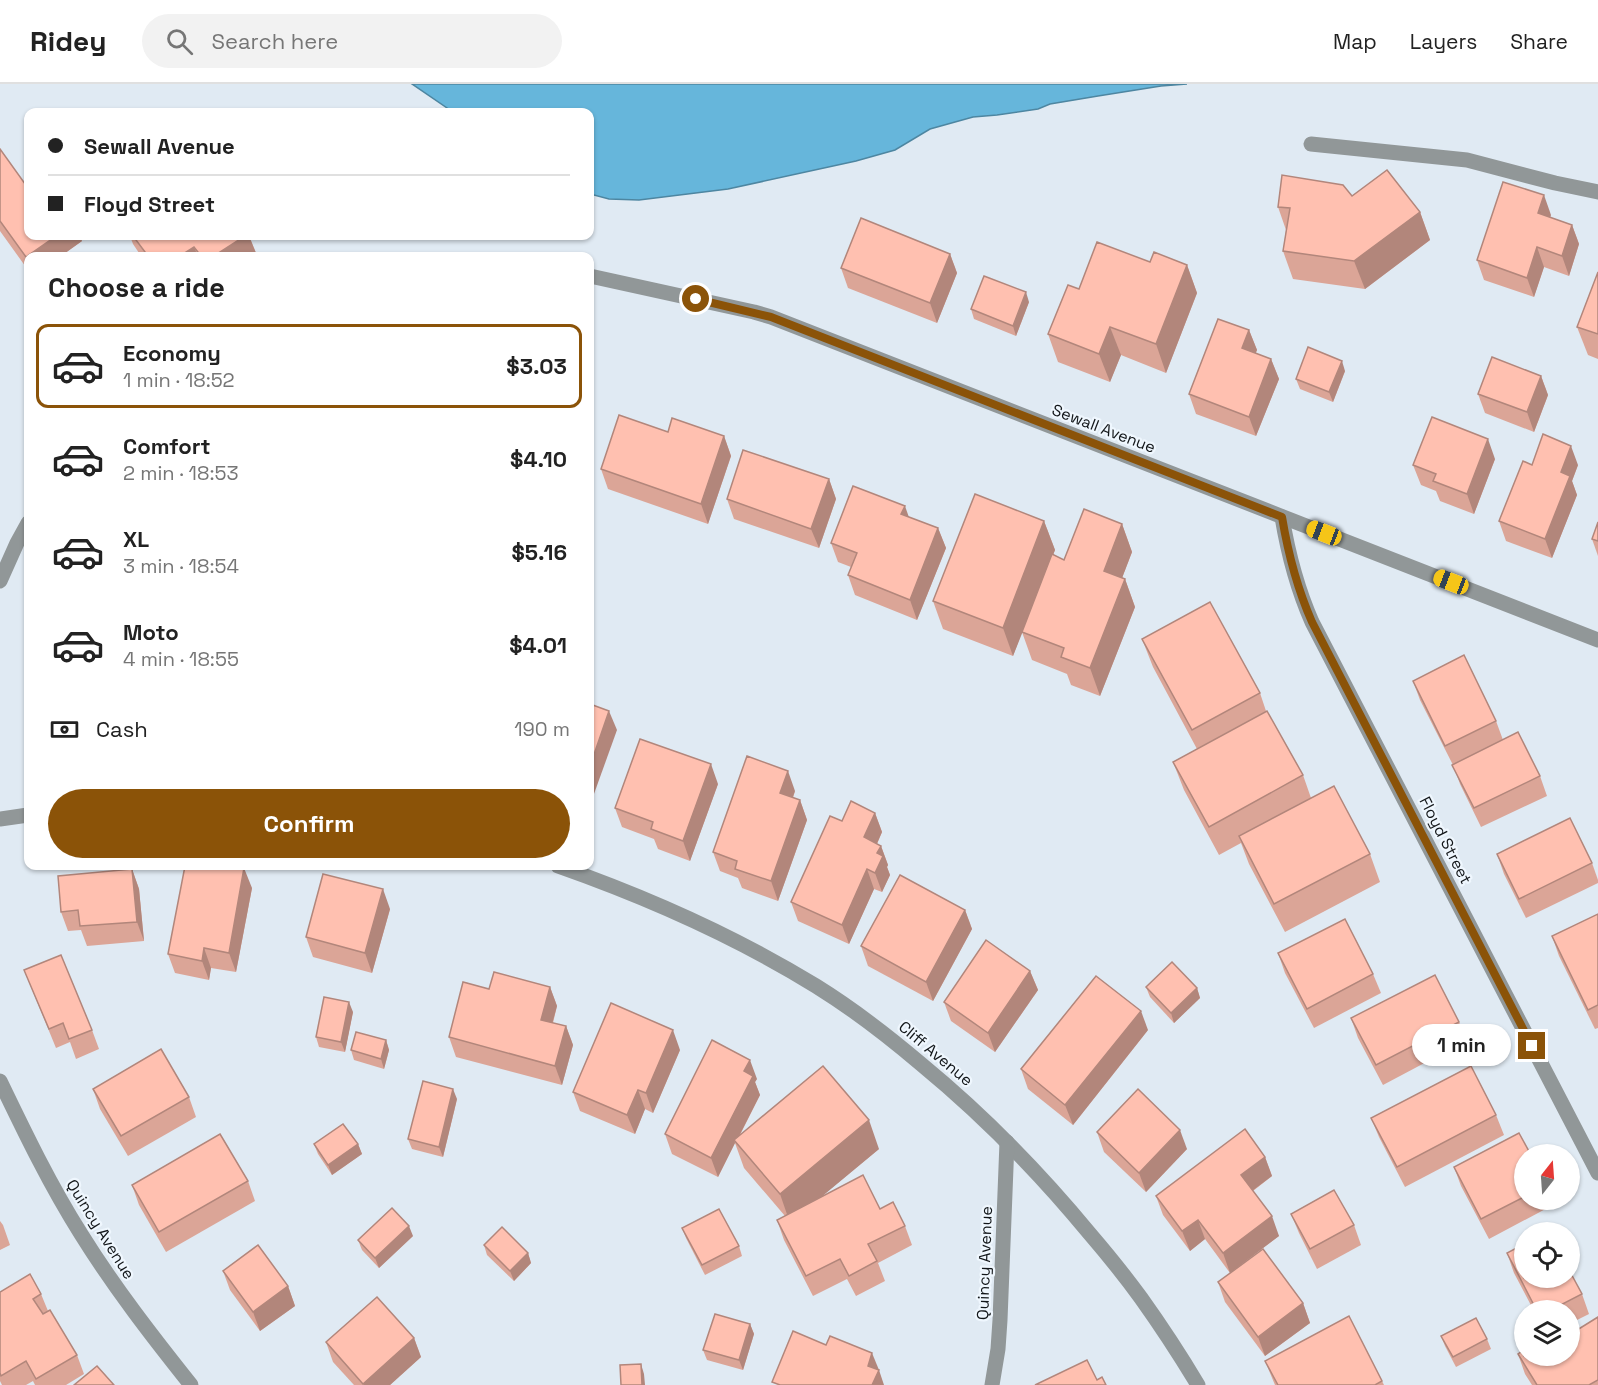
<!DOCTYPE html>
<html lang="en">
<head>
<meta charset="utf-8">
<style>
  :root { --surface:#fff; --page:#f2f2f2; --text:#222; --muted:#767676; --line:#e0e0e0; --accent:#8b5308 }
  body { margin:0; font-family:"Space Grotesk",sans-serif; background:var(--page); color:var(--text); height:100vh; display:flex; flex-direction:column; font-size:22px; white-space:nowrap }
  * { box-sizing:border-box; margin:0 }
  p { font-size:20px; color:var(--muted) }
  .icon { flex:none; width:33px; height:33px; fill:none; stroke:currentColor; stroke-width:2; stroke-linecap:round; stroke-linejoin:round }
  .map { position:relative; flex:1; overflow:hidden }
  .side { position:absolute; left:24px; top:168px; width:570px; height:618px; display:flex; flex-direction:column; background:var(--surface); border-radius:12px; box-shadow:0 2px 4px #0004 }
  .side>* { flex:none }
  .hud { position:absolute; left:24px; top:24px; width:570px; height:132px; border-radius:12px; box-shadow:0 2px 4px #0004; display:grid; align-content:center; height:132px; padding:0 24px; background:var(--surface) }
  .needle { width:39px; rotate:17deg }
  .buttons { position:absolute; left:1514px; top:1060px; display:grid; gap:12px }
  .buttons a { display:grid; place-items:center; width:66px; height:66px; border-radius:50%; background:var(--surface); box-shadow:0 2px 4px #0004; font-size:30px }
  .end { position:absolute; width:27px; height:27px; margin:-14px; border:8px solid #8b5308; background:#fff; box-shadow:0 0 0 3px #fff }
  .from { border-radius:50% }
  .bubble { position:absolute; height:42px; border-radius:21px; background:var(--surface); box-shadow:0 2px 4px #0004; font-size:20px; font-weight:600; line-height:42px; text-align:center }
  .car { position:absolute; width:18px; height:36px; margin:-18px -9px; border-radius:8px; box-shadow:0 0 4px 2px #0007; background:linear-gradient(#f5c518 24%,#345 0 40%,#f5c518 0 76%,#345 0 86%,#f5c518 0) }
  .hud b { display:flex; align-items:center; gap:21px; height:57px; font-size:22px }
  .hud b+b { border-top:2px solid var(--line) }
  .hud i { width:15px; height:15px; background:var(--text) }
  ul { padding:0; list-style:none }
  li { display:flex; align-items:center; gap:18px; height:84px; margin:0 12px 9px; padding:0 12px; border:3px solid transparent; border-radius:12px }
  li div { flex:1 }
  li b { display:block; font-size:22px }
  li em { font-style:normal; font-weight:600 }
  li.current { border-color:var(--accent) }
  li>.icon { width:54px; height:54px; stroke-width:1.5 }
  h2 { padding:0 24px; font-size:27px; line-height:72px }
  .pay { display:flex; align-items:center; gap:15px; height:66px; padding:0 24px; font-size:22px }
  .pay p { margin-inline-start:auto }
  .action { display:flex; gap:12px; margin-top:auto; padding:12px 24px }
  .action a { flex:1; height:69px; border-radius:36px; background:var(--accent); color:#fff; font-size:24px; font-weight:600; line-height:69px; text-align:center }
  header { display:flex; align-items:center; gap:36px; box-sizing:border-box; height:84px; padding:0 30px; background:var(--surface); border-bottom:2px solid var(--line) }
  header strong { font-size:28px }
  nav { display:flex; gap:33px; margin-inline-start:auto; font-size:21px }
  .search { width:420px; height:54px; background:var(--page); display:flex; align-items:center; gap:15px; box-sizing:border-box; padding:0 21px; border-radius:33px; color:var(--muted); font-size:22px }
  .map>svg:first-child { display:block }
  .water { fill:#66b6db; stroke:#4d86a1; stroke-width:1.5 }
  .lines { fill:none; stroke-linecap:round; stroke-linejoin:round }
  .minor { stroke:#919798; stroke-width:15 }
  .wall { fill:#dba597 }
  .shaded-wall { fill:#b2867b }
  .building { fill:#ffc0b0; stroke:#b2867b; stroke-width:1.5 }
  .route { stroke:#8b5308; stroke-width:8 }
  .labels { text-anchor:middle; stroke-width:4.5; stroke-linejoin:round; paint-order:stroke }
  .street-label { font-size:16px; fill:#121619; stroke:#eff7fe }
</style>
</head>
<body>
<header>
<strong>Ridey</strong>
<div class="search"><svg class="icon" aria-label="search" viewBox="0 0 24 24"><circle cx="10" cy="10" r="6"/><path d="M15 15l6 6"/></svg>Search here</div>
<nav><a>Map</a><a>Layers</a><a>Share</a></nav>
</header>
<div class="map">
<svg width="1598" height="1301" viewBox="0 0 1598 1301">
  <rect width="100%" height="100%" fill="#e0eaf3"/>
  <polygon class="water" points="412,0 1187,0 1161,2 1098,12 1050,20 1038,25 997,31 973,33 930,45 895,66 856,77 728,105 639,116 609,115 590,110 590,28 453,28"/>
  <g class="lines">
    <g class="minor">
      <polyline points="1311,60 1467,76 1555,99 1598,108"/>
      <polyline points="590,192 754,228 771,233 1598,556"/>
      <path d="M1282 433C1288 469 1297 504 1312 538L1598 1089"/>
      <polyline points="0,497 17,459 28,439"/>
      <polyline points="0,735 28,731"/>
      <path d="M558 782C649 814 733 851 816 902 853 925 888 952 921 980 983 1031 1039 1088 1090 1150 1108 1171 1125 1192 1141 1214 1161 1242 1180 1271 1198 1301"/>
      <path d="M0 997C25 1049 50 1101 81 1150 114 1203 152 1252 191 1301"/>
      <polyline points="992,1301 998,1265 1000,1236 1007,1058"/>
    </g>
  </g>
  <g class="wall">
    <polygon points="0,65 28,152 79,152 82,157 61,172 28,172 28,186 0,147"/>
    <polygon points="1352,112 1420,128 1430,156 1365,205 1293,195 1283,167 1286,146 1278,123"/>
    <polygon points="1551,131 1550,133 1572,141 1579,160 1569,192 1544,183 1534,213 1484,196 1477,176"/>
    <polygon points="130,152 249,152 256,169 250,172 141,172 133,160"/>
    <polygon points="950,170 957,189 937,239 848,204 841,184"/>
    <polygon points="1150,178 1187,181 1197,209 1166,289 1121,271 1110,298 1058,278 1048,250 1079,205"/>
    <polygon points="1598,188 1598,275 1588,271 1577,243"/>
    <polygon points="1029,218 1016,252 974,235 971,225"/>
    <polygon points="1249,246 1257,266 1255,269 1271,275 1279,295 1256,352 1196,330 1189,310"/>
    <polygon points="1345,287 1333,318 1300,305 1296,295"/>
    <polygon points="1541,292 1548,311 1534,348 1485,329 1478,310"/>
    <polygon points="668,348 724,352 731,372 708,440 608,405 601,385"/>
    <polygon points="1495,375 1474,430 1440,417 1436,407 1421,401 1413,381"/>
    <polygon points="1532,381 1578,381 1572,397 1577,411 1552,474 1506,457 1499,437"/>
    <polygon points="829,395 836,415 819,464 734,435 727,415"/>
    <polygon points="909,433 938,444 946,464 917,536 855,511 848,491 851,483 838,478 831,459"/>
    <polygon points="1044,437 1055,466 1053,471 1064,476 1122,440 1132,468 1122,494 1125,495 1135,523 1100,612 1071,601 1067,590 1032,576 1022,548 1013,572 943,545 933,517"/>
    <polygon points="1598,438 1598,472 1592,455"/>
    <polygon points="1142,555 1260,609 1266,627 1303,691 1311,714 1370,770 1380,798 1285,848 1249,780 1241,759 1219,771 1184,706 1173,678 1197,665 1153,583"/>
    <polygon points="1413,597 1496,637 1503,656 1540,692 1547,712 1481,743 1460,700 1453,681 1420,616"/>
    <polygon points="718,700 690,777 658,765 654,755 622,743 615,724"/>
    <polygon points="795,707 793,714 800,716 807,736 778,817 742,804 738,794 720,787 713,768"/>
    <polygon points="875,729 882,748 877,760 881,762 888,781 887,783 890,791 882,808 874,805 849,860 798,837 791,818 842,737"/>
    <polygon points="1497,770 1592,779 1598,796 1598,799 1526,834 1504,790"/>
    <polygon points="132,785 139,805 144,857 87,862 81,846 68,847 61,828"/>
    <polygon points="252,804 236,888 211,884 209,896 175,889 168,870"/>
    <polygon points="390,825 372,889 313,873 306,853"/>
    <polygon points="965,826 972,845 933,917 868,882 861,862"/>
    <polygon points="1598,830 1598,944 1595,945 1559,872 1552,852"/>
    <polygon points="1278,869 1373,890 1381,909 1314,944 1285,889"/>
    <polygon points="24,886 92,946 99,965 76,975 70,958 56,964"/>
    <polygon points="1030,887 1038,906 995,968 951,937 944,918"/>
    <polygon points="550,903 557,922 553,939 566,942 573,961 562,1001 456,973 449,953 489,905"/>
    <polygon points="1146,903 1197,904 1200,914 1174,939 1150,913"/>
    <polygon points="353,928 345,968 319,963 316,953"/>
    <polygon points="1351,934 1459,938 1466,957 1383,1001 1358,954"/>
    <polygon points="1148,946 1073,1041 1028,1005 1021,985"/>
    <polygon points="386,956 389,966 384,985 354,976 351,966"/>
    <polygon points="680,966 653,1029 645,1025 635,1050 580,1027 573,1008"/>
    <polygon points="757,995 755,998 760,1011 740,1051 879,1065 822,1112 880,1125 905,1142 912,1161 878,1179 885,1197 856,1212 847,1195 813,1212 784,1156 777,1136 785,1132 744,1084 735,1059 718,1093 672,1070 665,1050"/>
    <polygon points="93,1005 189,1013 196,1033 128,1072 100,1025"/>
    <polygon points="457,1015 443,1073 412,1065 408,1055"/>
    <polygon points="1496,1031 1504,1051 1405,1103 1379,1053 1371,1034"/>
    <polygon points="1097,1048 1187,1065 1146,1108 1104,1068"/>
    <polygon points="314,1060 358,1060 362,1070 332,1091 318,1070"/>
    <polygon points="1524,1071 1524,1116 1552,1116 1553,1121 1489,1155 1461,1102 1454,1083"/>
    <polygon points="1265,1073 1272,1092 1253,1107 1279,1152 1230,1189 1205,1155 1190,1167 1163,1131 1156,1112"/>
    <polygon points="248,1097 255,1117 166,1168 139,1121 132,1101"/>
    <polygon points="1291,1130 1354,1141 1361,1161 1317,1185 1299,1149"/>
    <polygon points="0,1137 3,1141 10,1161 0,1166"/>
    <polygon points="682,1144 739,1162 742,1172 705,1191 686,1154"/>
    <polygon points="413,1152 379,1184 362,1166 358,1156"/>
    <polygon points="484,1161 528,1169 531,1179 514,1197 487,1171"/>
    <polygon points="1507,1169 1524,1194 1582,1210 1589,1230 1569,1240 1569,1227 1534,1227 1514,1189"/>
    <polygon points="223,1187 288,1202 295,1222 260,1247 230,1206"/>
    <polygon points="1218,1198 1303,1219 1310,1239 1265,1272 1225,1218"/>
    <polygon points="0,1208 41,1210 48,1227 77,1271 84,1290 66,1301 35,1301 33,1297 26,1301 2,1301 0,1297"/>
    <polygon points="1598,1233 1598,1301 1532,1301 1525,1290 1518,1270 1569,1272"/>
    <polygon points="750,1240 754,1250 743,1286 707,1276 703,1266"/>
    <polygon points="1441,1252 1487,1255 1491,1265 1456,1283 1445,1262"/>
    <polygon points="414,1254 421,1273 390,1301 354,1301 333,1278 326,1258"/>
    <polygon points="1265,1277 1382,1297 1384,1301 1275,1301"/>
  </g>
  <g class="shaded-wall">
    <polygon points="1544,111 1551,131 1545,148 1538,129"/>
    <polygon points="1420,128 1430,156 1365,205 1354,177"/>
    <polygon points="1572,141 1579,160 1569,192 1562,172"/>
    <polygon points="56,152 79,152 82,157 61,172 28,172 28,181 26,173"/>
    <polygon points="245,152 249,152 256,169 250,172 214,172"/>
    <polygon points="194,163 198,172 180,172"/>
    <polygon points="1537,163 1544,183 1534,213 1527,194"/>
    <polygon points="950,170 957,189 937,239 930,219"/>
    <polygon points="1187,181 1197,209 1166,289 1156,260"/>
    <polygon points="1026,208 1029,218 1016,252 1013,242"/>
    <polygon points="1110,243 1121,271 1110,298 1099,270"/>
    <polygon points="1249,246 1257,266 1250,284 1242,264"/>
    <polygon points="1271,275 1279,295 1256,352 1249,333"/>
    <polygon points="1342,277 1345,287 1333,318 1329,308"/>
    <polygon points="1541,292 1548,311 1534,348 1527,328"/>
    <polygon points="724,352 731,372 708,440 701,420"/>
    <polygon points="1488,355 1495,375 1474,430 1467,410"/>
    <polygon points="1571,362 1578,381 1572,397 1577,411 1552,474 1545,455 1561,388"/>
    <polygon points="829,395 836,415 819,464 811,445"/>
    <polygon points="905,422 912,442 901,430"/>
    <polygon points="1044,437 1055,466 1013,572 1003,544"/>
    <polygon points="1122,440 1132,468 1114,515 1104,487"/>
    <polygon points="938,444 946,464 917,536 910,516"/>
    <polygon points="1125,495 1135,523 1100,612 1090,584"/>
    <polygon points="609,627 617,646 590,721 590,682"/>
    <polygon points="711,680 718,700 690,777 683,757"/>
    <polygon points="788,687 795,707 787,728 780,709"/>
    <polygon points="800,716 807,736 778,817 771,797"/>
    <polygon points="875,729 882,748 871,773 864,753"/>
    <polygon points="881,762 888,781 887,783 890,791 882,808 875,789 877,769"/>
    <polygon points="244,784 252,804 236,888 229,869"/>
    <polygon points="132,785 139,805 144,857 137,838"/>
    <polygon points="867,785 874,805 849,860 842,841"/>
    <polygon points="383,805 390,825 372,889 365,869"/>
    <polygon points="965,826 972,845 933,917 926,898"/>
    <polygon points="204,864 211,884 209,896 202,877"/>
    <polygon points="1030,887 1038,906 995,968 988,949"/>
    <polygon points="550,903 557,922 548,955 541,936"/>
    <polygon points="1197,904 1200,914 1174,939 1171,929"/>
    <polygon points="349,918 353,928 345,968 341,958"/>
    <polygon points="1141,927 1148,946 1073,1041 1065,1021"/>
    <polygon points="566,942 573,961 562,1001 555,982"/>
    <polygon points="673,946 680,966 653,1029 646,1009"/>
    <polygon points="386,956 389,966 384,985 381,975"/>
    <polygon points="750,976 757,995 755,998 760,1011 736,1058 734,1056 735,1059 718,1093 711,1074 744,987"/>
    <polygon points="453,1005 457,1015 443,1073 439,1063"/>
    <polygon points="638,1006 645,1025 635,1050 627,1031"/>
    <polygon points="869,1036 879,1065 790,1139 780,1110"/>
    <polygon points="1180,1046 1187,1065 1146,1108 1139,1089"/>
    <polygon points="358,1060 362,1070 332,1091 328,1081"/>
    <polygon points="1265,1073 1272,1092 1248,1110 1241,1091"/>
    <polygon points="1272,1132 1279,1152 1230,1189 1223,1169"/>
    <polygon points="1198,1136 1205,1155 1190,1167 1182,1147"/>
    <polygon points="409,1142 413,1152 379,1184 375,1174"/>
    <polygon points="528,1169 531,1179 514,1197 510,1187"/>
    <polygon points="288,1202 295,1222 260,1247 253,1228"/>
    <polygon points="1303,1219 1310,1239 1265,1272 1258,1253"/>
    <polygon points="750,1240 754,1250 743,1286 739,1276"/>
    <polygon points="414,1254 421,1273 390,1301 364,1301 363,1300"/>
    <polygon points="872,1269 879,1286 884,1301 872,1301 868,1282"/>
    <polygon points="641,1280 644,1290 645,1301 642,1301"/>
  </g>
  <g class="building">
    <polygon points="0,65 28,104 28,152 56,152 26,173 0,137"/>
    <polygon points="1387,86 1420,128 1354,177 1283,167 1290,124 1278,123 1282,91 1343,101 1352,112"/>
    <polygon points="1503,98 1544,111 1538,129 1572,141 1562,172 1537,163 1527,194 1477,176"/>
    <polygon points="861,134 950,170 930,219 841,184"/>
    <polygon points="133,152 245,152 214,172 201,172 194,163 180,172 148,172"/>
    <polygon points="1097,158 1150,178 1154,168 1187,181 1156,260 1110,243 1099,270 1048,250 1068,201 1079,205"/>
    <polygon points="1598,188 1598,250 1577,243"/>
    <polygon points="984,192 1026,208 1013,242 971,225"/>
    <polygon points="1218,235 1249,246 1242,264 1271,275 1249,333 1189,310"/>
    <polygon points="1308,263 1342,277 1329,308 1296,295"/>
    <polygon points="1492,273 1541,292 1527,328 1478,310"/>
    <polygon points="619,331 668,348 672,334 724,352 701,420 601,385"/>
    <polygon points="1432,333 1488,355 1467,410 1433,397 1436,390 1413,381"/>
    <polygon points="1543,350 1571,362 1561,388 1570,392 1545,455 1499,437 1523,377 1532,381"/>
    <polygon points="743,366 829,395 811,445 727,415"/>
    <polygon points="853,402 905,422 901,430 938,444 910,516 848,491 857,469 831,459"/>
    <polygon points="975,410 1044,437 1003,544 933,517"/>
    <polygon points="1084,425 1122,440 1104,487 1125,495 1090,584 1061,573 1064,564 1022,548 1052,470 1064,476"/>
    <polygon points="1598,438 1598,457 1592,455"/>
    <polygon points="1210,518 1260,609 1192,646 1142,555"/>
    <polygon points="1464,571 1496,637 1445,662 1413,597"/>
    <polygon points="590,620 609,627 590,682"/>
    <polygon points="1267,627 1303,691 1209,743 1173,678"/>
    <polygon points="1518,648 1540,692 1474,724 1452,681"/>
    <polygon points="640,655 711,680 683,757 651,745 653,738 615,724"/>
    <polygon points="747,672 788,687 780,709 800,716 771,797 735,785 737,777 713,768"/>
    <polygon points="1334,702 1370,770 1274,820 1239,752"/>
    <polygon points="851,717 875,729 864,753 881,762 877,769 883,772 875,789 867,785 842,841 791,818 830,732 842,737"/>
    <polygon points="1570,734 1592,779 1519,815 1497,770"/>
    <polygon points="185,782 232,782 244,784 229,869 204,864 202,877 168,870"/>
    <polygon points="132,785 137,838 80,842 78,826 61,828 58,792"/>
    <polygon points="323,790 383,805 365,869 306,853"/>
    <polygon points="900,791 965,826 926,898 861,862"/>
    <polygon points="1598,830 1598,921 1588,926 1552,852"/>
    <polygon points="1345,835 1373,890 1307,925 1278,869"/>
    <polygon points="986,856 1030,887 988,949 944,918"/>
    <polygon points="61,871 92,946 69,955 63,939 49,945 24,886"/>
    <polygon points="1172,878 1197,904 1171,929 1146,903"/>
    <polygon points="494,888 550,903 541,936 566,942 555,982 449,953 463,898 489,905"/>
    <polygon points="1435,891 1459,938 1376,981 1351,934"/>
    <polygon points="1096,892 1141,927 1065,1021 1021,985"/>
    <polygon points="324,913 349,918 341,958 316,953"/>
    <polygon points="611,919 673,946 646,1009 638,1006 627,1031 573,1008"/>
    <polygon points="356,948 386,956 381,975 351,966"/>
    <polygon points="712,956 750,976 744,987 753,992 711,1074 665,1050"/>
    <polygon points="161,965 189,1013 121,1052 93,1005"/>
    <polygon points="823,982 869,1036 780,1110 734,1056"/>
    <polygon points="1471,982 1496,1031 1397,1083 1371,1034"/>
    <polygon points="423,997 453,1005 439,1063 408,1055"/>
    <polygon points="1138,1005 1180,1046 1139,1089 1097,1048"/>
    <polygon points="343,1040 358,1060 328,1081 314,1060"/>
    <polygon points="1245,1045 1265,1073 1241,1091 1272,1132 1223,1169 1198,1136 1182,1147 1156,1112"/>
    <polygon points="1519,1049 1531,1071 1524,1071 1524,1113 1481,1135 1454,1083"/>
    <polygon points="220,1050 248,1097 159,1148 132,1101"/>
    <polygon points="863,1091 880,1125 893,1118 905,1142 868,1160 877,1177 849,1192 840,1175 806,1192 777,1136"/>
    <polygon points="1334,1106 1354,1141 1310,1165 1291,1130"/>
    <polygon points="392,1124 409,1142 375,1174 358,1156"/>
    <polygon points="719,1125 739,1162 702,1181 682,1144"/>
    <polygon points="502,1143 528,1169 510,1187 484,1161"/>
    <polygon points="1524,1160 1524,1194 1569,1194 1569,1186 1582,1210 1549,1227 1537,1227 1507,1169"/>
    <polygon points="258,1161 288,1202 253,1228 223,1187"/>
    <polygon points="1263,1165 1303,1219 1258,1253 1218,1198"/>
    <polygon points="30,1190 41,1210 33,1215 43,1230 50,1226 77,1271 36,1295 26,1277 1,1292 0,1289 0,1208"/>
    <polygon points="377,1213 414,1254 363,1300 326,1258"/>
    <polygon points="715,1230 750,1240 739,1276 703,1266"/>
    <polygon points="1349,1232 1382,1297 1375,1301 1278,1301 1265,1277"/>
    <polygon points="1598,1233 1598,1296 1589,1301 1537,1301 1518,1270 1524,1266 1524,1272 1569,1272 1569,1251"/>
    <polygon points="1476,1234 1487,1255 1453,1273 1441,1252"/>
    <polygon points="793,1247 826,1261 830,1252 872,1269 868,1282 879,1286 872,1301 780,1301 772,1298"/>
    <polygon points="1087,1276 1097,1296 1102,1293 1106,1301 1035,1301"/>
    <polygon points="641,1280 642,1301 621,1301 620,1281"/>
    <polygon points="97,1282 114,1301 74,1301"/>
  </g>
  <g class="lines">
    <path class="route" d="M696 215 771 233 1282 433C1288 469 1297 504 1312 538L1532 962"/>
  </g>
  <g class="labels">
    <g class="street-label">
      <text transform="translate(1104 344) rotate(21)" y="6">Sewall Avenue</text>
      <text transform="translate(1446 756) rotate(63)" y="6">Floyd Street</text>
      <text transform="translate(936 969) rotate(40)" y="6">Cliff Avenue</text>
      <text transform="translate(101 1145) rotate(58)" y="6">Quincy Avenue</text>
      <text transform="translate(984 1179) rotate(-88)" y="6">Quincy Avenue</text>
    </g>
  </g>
</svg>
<div class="buttons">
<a><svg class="needle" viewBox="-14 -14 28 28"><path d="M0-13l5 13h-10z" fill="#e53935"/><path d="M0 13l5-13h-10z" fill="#767676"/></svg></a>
<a><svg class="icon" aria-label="locate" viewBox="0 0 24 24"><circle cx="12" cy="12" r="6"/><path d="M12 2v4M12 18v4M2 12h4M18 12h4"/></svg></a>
<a><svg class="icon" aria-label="layers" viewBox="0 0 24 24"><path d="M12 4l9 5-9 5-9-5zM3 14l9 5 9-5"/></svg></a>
</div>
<i class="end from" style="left:696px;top:215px"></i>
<i class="end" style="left:1532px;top:962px"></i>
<div class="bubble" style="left:1412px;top:940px;width:99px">1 min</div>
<i class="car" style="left:1324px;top:449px;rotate:291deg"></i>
<i class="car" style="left:1451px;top:498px;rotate:291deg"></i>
<div class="hud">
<b><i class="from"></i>Sewall Avenue</b>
<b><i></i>Floyd Street</b>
</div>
<section class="side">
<h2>Choose a ride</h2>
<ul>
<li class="current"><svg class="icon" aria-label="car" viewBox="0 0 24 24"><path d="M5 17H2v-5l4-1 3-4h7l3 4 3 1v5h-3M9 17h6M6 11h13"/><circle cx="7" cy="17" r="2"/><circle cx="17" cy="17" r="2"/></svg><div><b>Economy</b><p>1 min · 18:52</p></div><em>$3.03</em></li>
<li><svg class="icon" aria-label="car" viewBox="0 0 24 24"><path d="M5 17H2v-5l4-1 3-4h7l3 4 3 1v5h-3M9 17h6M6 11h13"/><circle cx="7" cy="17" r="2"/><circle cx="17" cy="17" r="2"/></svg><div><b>Comfort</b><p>2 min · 18:53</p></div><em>$4.10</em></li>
<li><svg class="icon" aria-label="car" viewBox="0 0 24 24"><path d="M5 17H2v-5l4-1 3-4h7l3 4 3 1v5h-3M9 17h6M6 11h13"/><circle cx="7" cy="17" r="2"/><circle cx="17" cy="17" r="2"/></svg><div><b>XL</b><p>3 min · 18:54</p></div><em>$5.16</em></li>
<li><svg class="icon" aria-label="car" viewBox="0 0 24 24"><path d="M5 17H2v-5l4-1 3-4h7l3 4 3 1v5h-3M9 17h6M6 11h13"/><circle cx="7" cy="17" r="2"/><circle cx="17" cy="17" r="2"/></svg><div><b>Moto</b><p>4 min · 18:55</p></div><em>$4.01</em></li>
</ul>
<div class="pay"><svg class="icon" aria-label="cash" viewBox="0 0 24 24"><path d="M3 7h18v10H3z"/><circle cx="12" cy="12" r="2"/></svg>Cash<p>190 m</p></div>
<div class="action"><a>Confirm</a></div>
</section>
</div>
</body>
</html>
